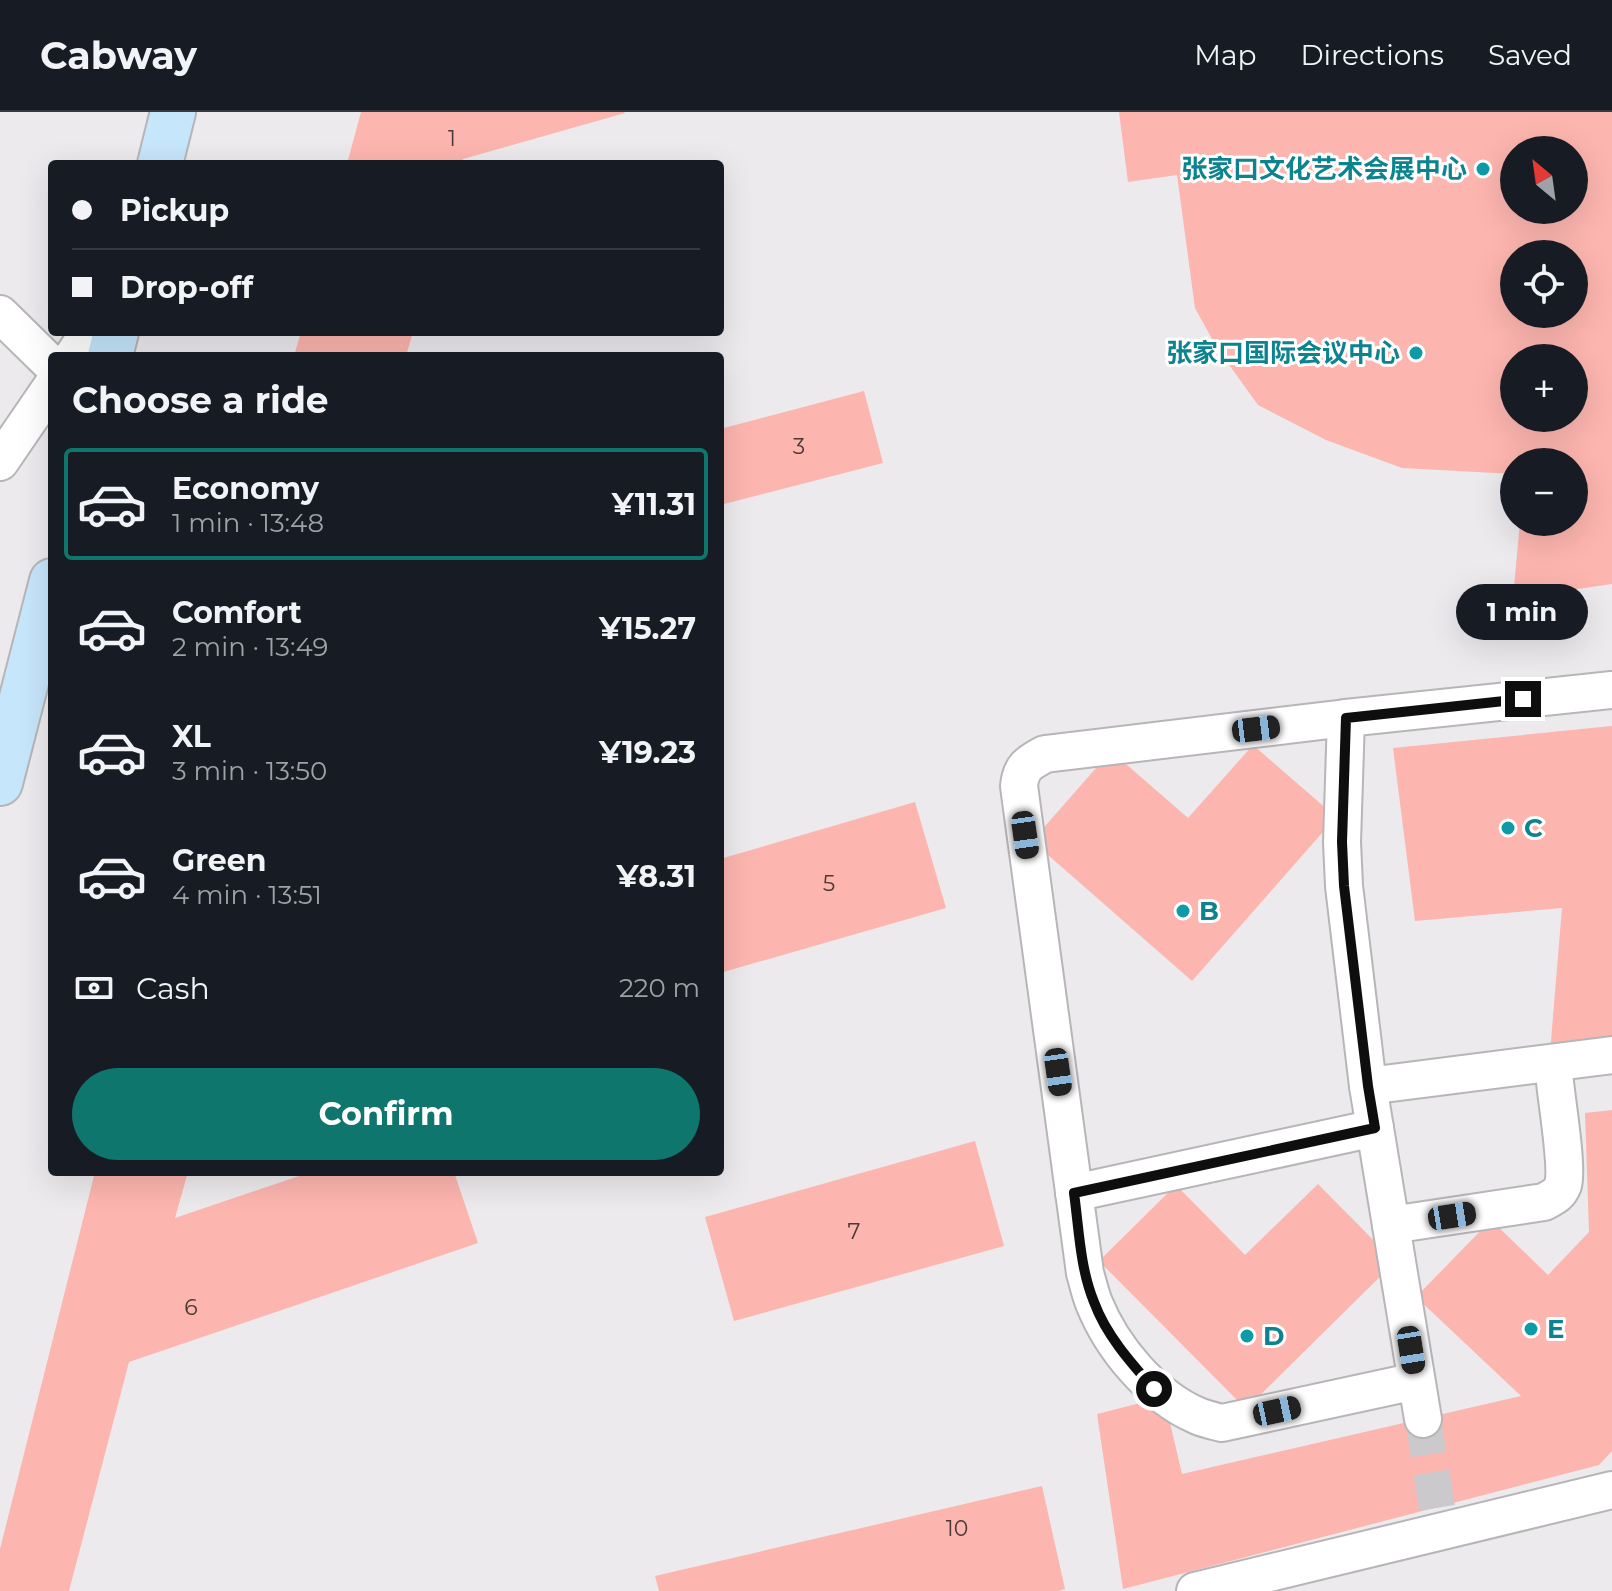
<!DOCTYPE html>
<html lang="en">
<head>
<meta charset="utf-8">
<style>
  :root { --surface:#171b24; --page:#20242c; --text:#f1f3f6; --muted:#9ea1a6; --line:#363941; --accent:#0f766e }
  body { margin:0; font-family:Montserrat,"Noto Sans SC",sans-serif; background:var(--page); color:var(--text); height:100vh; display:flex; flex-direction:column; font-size:30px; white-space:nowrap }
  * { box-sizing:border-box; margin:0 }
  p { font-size:26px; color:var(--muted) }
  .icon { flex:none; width:44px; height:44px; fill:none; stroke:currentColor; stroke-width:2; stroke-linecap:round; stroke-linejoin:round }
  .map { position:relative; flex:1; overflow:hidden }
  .drawer { position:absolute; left:48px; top:240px; width:676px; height:824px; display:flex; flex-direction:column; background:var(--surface); border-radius:8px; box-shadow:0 8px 32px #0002 }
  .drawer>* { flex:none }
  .guide { position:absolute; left:48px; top:48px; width:676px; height:176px; border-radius:8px; box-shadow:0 8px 32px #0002; display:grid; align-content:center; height:176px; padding:0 24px; background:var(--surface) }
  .needle { width:52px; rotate:331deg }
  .tools { position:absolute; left:1500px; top:24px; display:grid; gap:16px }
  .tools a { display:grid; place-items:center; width:88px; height:88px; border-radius:50%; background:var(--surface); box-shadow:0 8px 32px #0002; font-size:40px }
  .end { position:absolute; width:36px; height:36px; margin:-18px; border:10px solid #0e0e0f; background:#fff; box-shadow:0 0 0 4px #fff }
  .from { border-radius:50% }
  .bubble { position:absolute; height:56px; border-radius:28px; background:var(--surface); box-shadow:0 8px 32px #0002; font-size:26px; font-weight:700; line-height:56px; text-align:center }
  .car { position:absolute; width:24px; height:48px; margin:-24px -12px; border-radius:10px; box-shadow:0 0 6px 2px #0007; background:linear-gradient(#222 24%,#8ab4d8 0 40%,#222 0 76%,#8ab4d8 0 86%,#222 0) }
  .guide b { display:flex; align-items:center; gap:28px; height:76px; font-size:30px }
  .guide b+b { border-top:2px solid var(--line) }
  .guide i { width:20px; height:20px; background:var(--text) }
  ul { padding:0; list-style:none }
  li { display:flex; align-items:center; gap:24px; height:112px; margin:0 16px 12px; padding:0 8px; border:4px solid transparent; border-radius:8px }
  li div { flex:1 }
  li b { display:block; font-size:30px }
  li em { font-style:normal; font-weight:700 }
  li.active { border-color:var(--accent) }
  li>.icon { width:72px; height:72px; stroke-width:1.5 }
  h2 { padding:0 24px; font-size:36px; line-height:96px }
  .pay { display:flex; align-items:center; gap:20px; height:88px; padding:0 24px; font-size:30px }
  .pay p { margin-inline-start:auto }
  .button { display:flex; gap:16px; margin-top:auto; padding:16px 24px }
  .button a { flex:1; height:92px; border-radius:48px; background:var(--accent); color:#fff; font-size:32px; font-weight:700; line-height:92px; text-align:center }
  header { display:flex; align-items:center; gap:48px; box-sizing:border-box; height:112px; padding:0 40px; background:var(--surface); border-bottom:2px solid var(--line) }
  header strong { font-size:38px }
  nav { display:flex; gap:44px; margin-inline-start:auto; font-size:28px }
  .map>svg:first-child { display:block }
  .building { fill:#fdb5af; fill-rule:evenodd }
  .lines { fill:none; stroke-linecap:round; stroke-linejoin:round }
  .minor-tunnel { stroke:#cbc9cc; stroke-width:36; stroke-dasharray:36 18; stroke-linecap:butt }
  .minor-casing { stroke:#b7b5b8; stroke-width:40 }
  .secondary-casing { stroke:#b7b5b8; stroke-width:48 }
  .minor { stroke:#fff; stroke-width:36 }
  .secondary { stroke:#c6e6fc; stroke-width:44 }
  .route { stroke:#0e0e0f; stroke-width:10 }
  .culture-dot { fill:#0f9aa8; stroke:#fff; stroke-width:3 }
  .labels { text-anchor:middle; stroke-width:6; stroke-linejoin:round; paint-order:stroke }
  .number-label { font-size:22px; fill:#4a3837 }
  .culture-label { font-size:26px; font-weight:bold; fill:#0d838f; stroke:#fff; text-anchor:start }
</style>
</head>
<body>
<header>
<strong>Cabway</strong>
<nav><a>Map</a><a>Directions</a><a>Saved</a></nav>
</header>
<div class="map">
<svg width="1612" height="1479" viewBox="0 0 1612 1479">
  <rect width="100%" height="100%" fill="#eceaed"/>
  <g class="building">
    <polygon points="361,0 624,0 625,1 463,47 461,52 347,52"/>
    <path d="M1119 0H1612V472L1513 486 1520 410H1574V350H1514V362L1402 356 1326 328 1258 293 1217 236 1195 196 1177 63 1128 70ZM1514 38H1574V98H1514ZM1514 142H1574V202H1514ZM1514 246H1574V306H1514Z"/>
    <polygon points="301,220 413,220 406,244 294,244"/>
    <polygon points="864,279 883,351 720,393 720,317"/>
    <polygon points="1612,614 1612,930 1550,941 1562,796 1415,809 1393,636"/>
    <polygon points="1253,633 1336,705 1192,869 1032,729 1111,639 1188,706"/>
    <polygon points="915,690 946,796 720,861 720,747"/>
    <polygon points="1612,998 1612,1339 1599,1353 1123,1477 1097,1302 1164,1285 1182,1362 1521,1284 1416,1185 1491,1108 1548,1163 1589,1120 1585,1001"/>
    <polygon points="975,1029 1004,1134 734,1209 705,1105"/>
    <polygon points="95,1060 188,1060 175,1106 311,1060 454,1060 478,1131 129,1250 69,1479 0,1479 0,1437"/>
    <polygon points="1318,1072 1395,1150 1246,1297 1099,1149 1176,1073 1245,1143"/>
    <polygon points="1042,1374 1065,1477 1058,1479 659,1479 655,1464"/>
  </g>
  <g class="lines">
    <polyline class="minor-tunnel" points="1423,1307 1437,1396"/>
    <g class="minor-casing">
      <g id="minor">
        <polyline points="0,202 52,253"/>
        <polyline points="73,244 89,220"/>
        <polyline points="0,350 52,274"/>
        <polyline points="1346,606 1612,578"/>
        <polyline points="1368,974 1612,943"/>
        <polyline points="1074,1081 1375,1016"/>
        <path d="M1391 1113 1544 1090C1553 1085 1559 1083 1563 1073 1568 1056 1557 991 1555 970"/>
        <path d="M1416 1269 1222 1311C1214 1309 1205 1307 1198 1304 1153 1285 1112 1236 1094 1191 1090 1181 1088 1171 1085 1161L1019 674C1021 655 1028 651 1045 642L1346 606 1342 730 1344 774 1368 974 1423 1307"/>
        <polyline points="1195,1479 1612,1378"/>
      </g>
    </g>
    <g class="secondary-casing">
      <g id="secondary">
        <polyline points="160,52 173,0"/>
        <polyline points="110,244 116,220"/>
        <polyline points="0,671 52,469"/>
      </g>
    </g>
    <use href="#minor" class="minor"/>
    <use href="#secondary" class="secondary"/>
  </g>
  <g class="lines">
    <path class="route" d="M1154 1277C1131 1251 1106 1223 1094 1190 1080 1156 1079 1117 1074 1081L1375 1016 1368 974 1344 774 1342 730 1346 606 1523 587"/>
  </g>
  <g class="culture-dot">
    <circle cx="1483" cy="57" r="8"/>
    <circle cx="1416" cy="241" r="8"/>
    <circle cx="1508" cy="716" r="8"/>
    <circle cx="1183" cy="799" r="8"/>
    <circle cx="1531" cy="1217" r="8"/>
    <circle cx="1247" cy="1224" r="8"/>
  </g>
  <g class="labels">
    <g class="number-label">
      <text x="452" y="34">1</text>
      <text x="799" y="342">3</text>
      <text x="829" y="779">5</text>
      <text x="854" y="1127">7</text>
      <text x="191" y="1203">6</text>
      <text x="957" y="1424">10</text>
    </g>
    <g class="culture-label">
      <text x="1467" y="66" text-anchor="end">张家口文化艺术会展中心</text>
      <text x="1400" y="250" text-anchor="end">张家口国际会议中心</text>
      <text x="1524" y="725">C</text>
      <text x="1199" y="808">B</text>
      <text x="1547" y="1226">E</text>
      <text x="1263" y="1233">D</text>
    </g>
  </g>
</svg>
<div class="tools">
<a><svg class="needle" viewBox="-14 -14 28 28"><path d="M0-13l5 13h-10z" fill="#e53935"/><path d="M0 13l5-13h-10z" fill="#9ea1a6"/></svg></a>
<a><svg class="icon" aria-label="locate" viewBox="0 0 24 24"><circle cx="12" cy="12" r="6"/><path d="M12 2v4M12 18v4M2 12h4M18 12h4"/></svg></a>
<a>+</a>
<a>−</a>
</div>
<i class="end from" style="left:1154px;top:1277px"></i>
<i class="end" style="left:1523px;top:587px"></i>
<div class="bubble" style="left:1456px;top:472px;width:132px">1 min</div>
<i class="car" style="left:1256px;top:617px;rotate:83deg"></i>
<i class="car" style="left:1025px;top:723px;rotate:172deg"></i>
<i class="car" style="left:1058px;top:960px;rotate:172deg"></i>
<i class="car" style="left:1452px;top:1104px;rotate:81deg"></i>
<i class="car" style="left:1411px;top:1238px;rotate:171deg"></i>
<i class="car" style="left:1277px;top:1299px;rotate:78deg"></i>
<div class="guide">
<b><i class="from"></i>Pickup</b>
<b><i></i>Drop-off</b>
</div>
<section class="drawer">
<h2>Choose a ride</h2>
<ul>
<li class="active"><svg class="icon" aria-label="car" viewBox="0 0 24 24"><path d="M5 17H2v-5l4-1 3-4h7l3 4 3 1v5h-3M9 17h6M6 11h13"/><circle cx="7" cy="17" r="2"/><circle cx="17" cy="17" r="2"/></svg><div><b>Economy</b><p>1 min · 13:48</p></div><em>¥11.31</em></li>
<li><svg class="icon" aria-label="car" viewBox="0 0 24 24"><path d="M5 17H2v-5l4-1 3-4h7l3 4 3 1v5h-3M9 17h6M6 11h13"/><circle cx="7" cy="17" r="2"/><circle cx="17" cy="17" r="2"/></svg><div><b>Comfort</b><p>2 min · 13:49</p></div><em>¥15.27</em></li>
<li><svg class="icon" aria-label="car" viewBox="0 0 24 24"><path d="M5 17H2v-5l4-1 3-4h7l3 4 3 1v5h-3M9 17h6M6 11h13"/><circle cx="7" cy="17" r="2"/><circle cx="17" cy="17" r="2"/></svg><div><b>XL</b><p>3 min · 13:50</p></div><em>¥19.23</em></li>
<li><svg class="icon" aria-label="car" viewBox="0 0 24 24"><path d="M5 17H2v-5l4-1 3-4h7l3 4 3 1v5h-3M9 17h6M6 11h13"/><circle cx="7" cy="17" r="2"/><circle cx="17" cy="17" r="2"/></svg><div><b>Green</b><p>4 min · 13:51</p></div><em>¥8.31</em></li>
</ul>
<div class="pay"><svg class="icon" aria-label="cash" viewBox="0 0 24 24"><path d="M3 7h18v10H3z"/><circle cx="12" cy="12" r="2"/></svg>Cash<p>220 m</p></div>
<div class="button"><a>Confirm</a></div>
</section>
</div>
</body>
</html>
